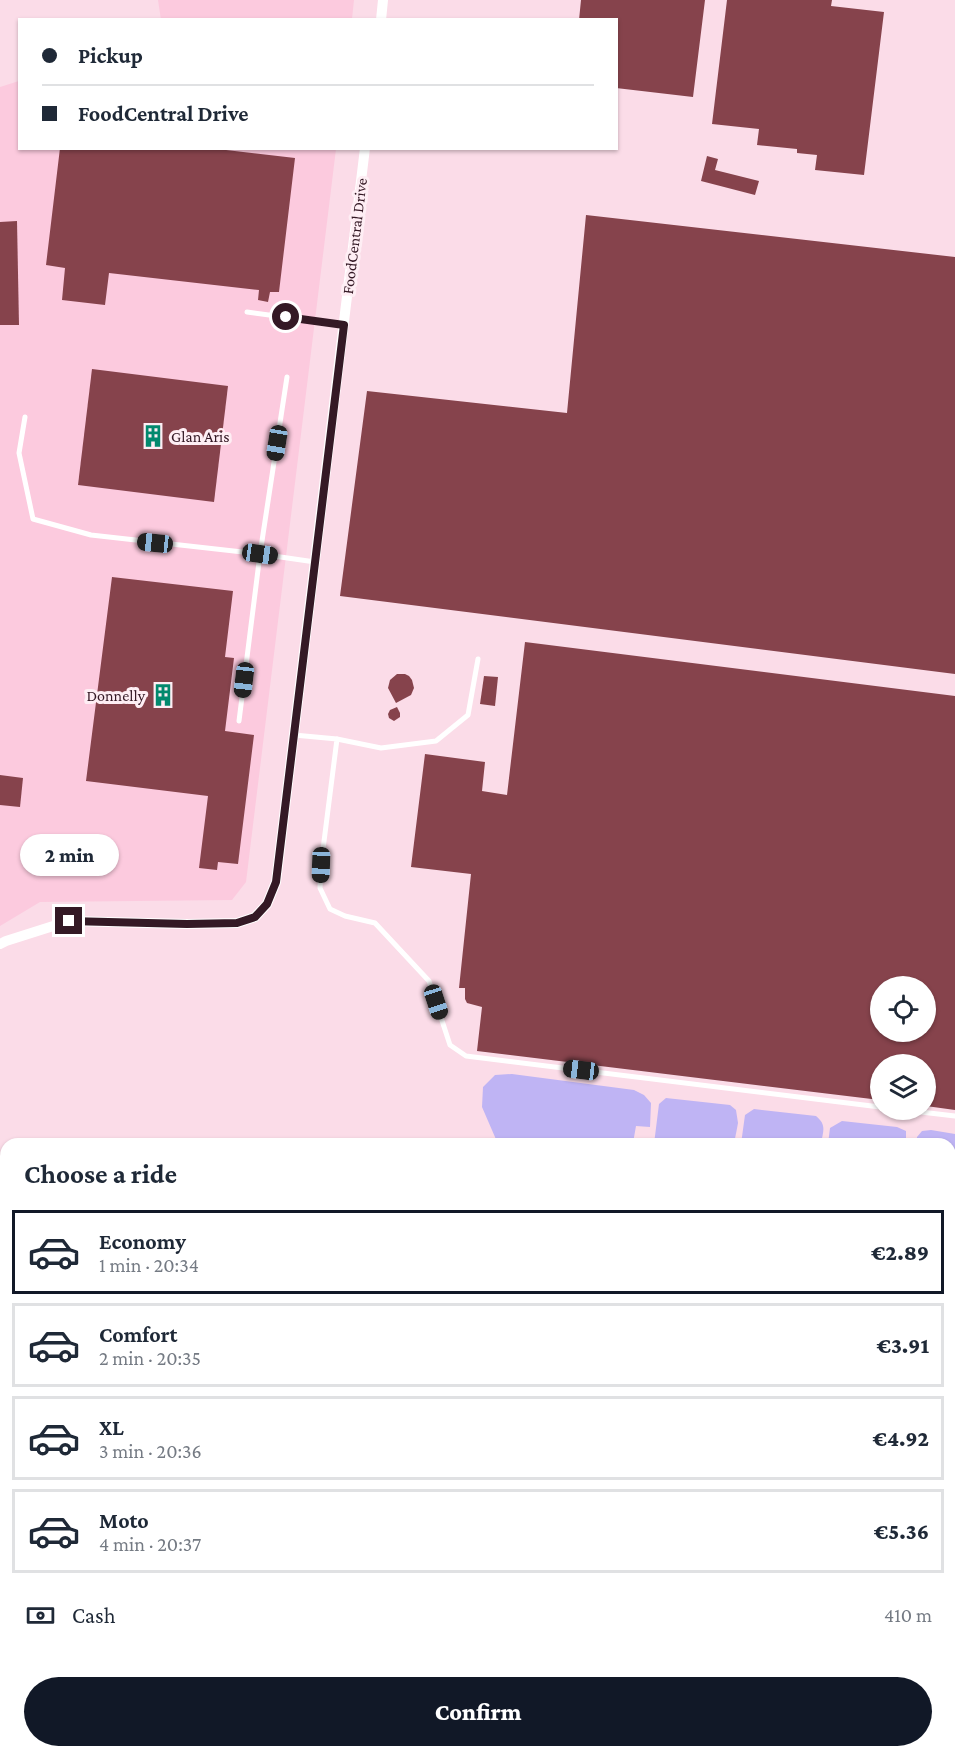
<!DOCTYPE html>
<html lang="en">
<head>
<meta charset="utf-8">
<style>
  :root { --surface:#fff; --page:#f2f2f3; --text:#1f2937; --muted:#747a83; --line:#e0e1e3; --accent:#111827 }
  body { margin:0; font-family:"Crimson Pro",serif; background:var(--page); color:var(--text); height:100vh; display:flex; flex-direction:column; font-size:22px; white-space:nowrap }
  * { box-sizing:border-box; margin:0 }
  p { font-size:20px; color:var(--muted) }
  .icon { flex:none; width:33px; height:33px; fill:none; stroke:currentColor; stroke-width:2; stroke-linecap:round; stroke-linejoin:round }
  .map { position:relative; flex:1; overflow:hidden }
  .details { position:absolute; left:0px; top:1138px; width:956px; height:620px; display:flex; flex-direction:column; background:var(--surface); border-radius:18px 18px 0 0; box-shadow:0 2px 4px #0004 }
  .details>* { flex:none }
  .banner { position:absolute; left:18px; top:18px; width:600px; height:132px; border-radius:0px; box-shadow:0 2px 4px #0004; display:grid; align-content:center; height:132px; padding:0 24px; background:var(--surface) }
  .tools { position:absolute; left:870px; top:976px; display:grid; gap:12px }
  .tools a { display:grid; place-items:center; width:66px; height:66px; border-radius:50%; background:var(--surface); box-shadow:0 2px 4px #0004; font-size:30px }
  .end { position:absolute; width:27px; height:27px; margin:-14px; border:8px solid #341925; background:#fff; box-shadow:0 0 0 3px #fff }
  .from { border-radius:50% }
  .bubble { position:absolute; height:42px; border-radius:21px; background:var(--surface); box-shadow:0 2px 4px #0004; font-size:20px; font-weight:800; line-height:42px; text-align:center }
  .car { position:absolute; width:18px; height:36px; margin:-18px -9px; border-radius:8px; box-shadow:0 0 4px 2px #0007; background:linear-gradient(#222 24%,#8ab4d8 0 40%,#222 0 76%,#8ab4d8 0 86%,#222 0) }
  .banner b { display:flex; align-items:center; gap:21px; height:57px; font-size:22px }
  .banner b+b { border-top:2px solid var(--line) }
  .banner i { width:15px; height:15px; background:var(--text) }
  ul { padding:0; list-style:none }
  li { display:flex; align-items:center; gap:18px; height:84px; margin:0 12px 9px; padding:0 12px; border:3px solid var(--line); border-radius:0px }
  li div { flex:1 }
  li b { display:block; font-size:22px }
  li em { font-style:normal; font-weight:800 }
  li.selected { border-color:var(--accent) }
  li>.icon { width:54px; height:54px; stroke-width:1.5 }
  h2 { padding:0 24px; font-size:27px; line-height:72px }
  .pay { display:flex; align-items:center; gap:15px; height:66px; padding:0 24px; font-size:22px }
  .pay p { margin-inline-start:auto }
  .action { display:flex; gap:12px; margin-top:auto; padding:12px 24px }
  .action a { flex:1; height:69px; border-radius:36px; background:var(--accent); color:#fff; font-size:24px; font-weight:800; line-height:69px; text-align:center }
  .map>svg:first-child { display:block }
  .built { fill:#fccade }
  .green { fill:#ed98bd }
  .water { fill:#bfb4f4 }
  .building { fill:#86434c; fill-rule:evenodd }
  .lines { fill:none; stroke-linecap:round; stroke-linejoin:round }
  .lane { stroke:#fff; stroke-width:5 }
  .street { stroke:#fff; stroke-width:10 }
  .route { stroke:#341925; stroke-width:8 }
  .labels { text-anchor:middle; stroke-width:6; stroke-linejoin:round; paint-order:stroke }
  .street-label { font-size:16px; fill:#341925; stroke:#feeef4 }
  .poi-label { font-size:16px; fill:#341925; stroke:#feeef4; text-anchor:start }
</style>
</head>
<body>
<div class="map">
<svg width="955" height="1757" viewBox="0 0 955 1757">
  <rect width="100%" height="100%" fill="#fbdce8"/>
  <g class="built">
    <polygon points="158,0 354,0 352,19 161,20"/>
    <polygon points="19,81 20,148 336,149 246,882 232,900 40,902 0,926 0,87"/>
    <polygon points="6,1199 6,1607 0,1592 0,1202"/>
  </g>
  <polygon class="green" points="6,1670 6,1752 23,1752 23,1757 0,1757 0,1676"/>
  <g class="water">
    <polygon points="512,1074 634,1090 644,1095 651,1103 650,1127 636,1126 633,1143 648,1144 498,1144 482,1107 483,1087 495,1075"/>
    <polygon points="666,1098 730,1105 736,1110 738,1123 734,1144 654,1144 659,1104"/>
    <path d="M754 1109 816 1116C827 1125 823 1131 821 1144H741L745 1115Z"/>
    <polygon points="842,1121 897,1127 906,1131 906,1144 828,1144 830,1128"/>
    <polygon points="931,1130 955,1134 955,1208 950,1207 950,1144 916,1144 917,1137 922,1131"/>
  </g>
  <g class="building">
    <polygon points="581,0 705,0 693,97 616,88 616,20 579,20"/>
    <polygon points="727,0 832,0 831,6 884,12 864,175 815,170 817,155 797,153 797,149 757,145 759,129 712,124"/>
    <polygon points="60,148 209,148 295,158 279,292 270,292 268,302 258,300 259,290 109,273 105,305 62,300 65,268 46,265"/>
    <polygon points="707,156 718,159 715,170 759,181 755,195 701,181"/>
    <polygon points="586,215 955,257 955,674 340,596 367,391 567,413"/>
    <polygon points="17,221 19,325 0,325 0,222"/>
    <polygon points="92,369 228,386 214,502 78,485"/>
    <polygon points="112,577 233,591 225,657 234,658 225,731 254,735 238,864 218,862 217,870 199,868 208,796 86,781"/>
    <path d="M525 642 955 696V1110L926 1106V1065H880V1100L477 1051 482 1007 467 1003 465 999V988H459L471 874 411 867 425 754 485 762 482 791 507 795ZM880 987H926V1032H880Z"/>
    <polygon points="397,674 405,674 409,676 412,680 414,688 411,695 396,703 388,688 390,680"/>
    <polygon points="484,676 498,677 495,706 480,704"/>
    <polygon points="397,707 400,713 400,717 394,721 389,718 388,714 390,710"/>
    <polygon points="0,775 23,778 20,807 0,805"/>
  </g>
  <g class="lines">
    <g class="lane">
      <polyline points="247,312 344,325"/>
      <polyline points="287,377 260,554 315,562"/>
      <polyline points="25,417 19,453 33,519 91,535 260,554 239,721"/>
      <polyline points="294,735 337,739 321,865 320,888 330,909 345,916 375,923 429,981 450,1045 466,1056 880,1107"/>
      <polyline points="337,739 381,748 436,741 468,715 478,659"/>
      <polyline points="904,1110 955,1116"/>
      <polyline points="0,1231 6,1231"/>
      <polyline points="6,1487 3,1555 6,1559"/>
    </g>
    <g class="street">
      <polyline points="381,20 383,0"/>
      <polyline points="0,944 6,941 69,921 187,924 237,923 255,917 267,904 276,882 365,148"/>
      <polyline points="0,1643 6,1642"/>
    </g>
  </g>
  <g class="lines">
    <polyline class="route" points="69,921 187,924 237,923 255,917 267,904 276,882 344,325 286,317"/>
  </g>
  <defs>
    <g id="building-bare" transform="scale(1.8)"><path d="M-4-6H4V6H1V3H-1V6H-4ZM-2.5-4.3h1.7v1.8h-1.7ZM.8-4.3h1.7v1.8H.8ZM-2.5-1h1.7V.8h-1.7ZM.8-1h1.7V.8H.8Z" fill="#02896e" stroke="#feeef4" stroke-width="2.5" paint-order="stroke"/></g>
  </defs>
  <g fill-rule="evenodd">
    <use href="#building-bare" x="153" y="436"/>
    <use href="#building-bare" x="163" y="695"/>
  </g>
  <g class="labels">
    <g class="street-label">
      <text transform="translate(354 236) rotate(-83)" y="6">FoodCentral Drive</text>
    </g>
    <g class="poi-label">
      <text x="171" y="442">Glan Aris</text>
      <text x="145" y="701" text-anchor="end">Donnelly</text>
    </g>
  </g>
</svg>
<div class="tools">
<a><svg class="icon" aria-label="locate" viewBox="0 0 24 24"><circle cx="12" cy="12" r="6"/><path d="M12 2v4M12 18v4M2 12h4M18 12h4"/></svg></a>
<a><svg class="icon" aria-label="layers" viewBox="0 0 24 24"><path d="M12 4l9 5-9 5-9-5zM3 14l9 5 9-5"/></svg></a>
</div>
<i class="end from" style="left:286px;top:317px"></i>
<i class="end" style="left:69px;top:921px"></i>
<div class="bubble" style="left:20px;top:834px;width:99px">2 min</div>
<i class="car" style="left:277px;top:443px;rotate:189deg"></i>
<i class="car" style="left:155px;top:543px;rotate:276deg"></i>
<i class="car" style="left:260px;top:554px;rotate:98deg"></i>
<i class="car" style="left:244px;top:680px;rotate:187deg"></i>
<i class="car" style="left:321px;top:865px;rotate:182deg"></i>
<i class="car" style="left:436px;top:1002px;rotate:162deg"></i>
<i class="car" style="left:581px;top:1070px;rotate:277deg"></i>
<div class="banner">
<b><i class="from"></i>Pickup</b>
<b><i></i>FoodCentral Drive</b>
</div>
<section class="details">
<h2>Choose a ride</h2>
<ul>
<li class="selected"><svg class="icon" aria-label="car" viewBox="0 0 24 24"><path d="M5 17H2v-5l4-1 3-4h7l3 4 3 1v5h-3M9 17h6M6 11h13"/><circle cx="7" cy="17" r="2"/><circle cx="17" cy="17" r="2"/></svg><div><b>Economy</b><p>1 min · 20:34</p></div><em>€2.89</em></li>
<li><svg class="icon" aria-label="car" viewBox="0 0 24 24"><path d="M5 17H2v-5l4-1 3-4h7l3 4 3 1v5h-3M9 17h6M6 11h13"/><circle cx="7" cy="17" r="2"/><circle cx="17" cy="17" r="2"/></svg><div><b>Comfort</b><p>2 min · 20:35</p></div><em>€3.91</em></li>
<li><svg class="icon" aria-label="car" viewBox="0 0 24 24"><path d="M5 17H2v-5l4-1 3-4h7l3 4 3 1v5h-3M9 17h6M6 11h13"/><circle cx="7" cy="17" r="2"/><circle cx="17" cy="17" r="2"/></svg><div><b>XL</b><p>3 min · 20:36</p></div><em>€4.92</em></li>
<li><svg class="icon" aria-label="car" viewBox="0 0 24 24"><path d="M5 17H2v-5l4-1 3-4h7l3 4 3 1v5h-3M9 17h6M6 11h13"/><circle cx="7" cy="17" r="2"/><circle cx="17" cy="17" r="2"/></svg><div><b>Moto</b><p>4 min · 20:37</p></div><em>€5.36</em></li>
</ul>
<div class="pay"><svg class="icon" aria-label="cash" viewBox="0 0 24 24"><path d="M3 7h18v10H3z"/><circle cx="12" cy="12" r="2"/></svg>Cash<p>410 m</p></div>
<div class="action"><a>Confirm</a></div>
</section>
</div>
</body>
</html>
